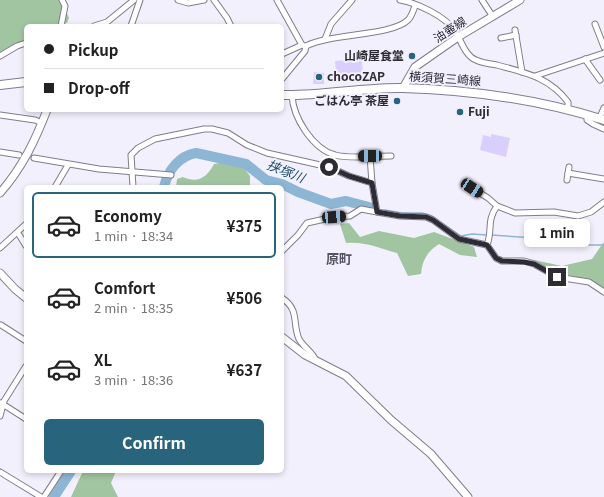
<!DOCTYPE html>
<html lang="en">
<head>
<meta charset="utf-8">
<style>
  :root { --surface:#fff; --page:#f2f2f2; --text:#222; --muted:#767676; --line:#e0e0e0; --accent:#28657c }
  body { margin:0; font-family:Georgia,"Noto Sans JP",serif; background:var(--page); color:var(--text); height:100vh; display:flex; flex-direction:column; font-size:15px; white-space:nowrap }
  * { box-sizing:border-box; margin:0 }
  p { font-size:13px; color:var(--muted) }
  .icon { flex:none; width:22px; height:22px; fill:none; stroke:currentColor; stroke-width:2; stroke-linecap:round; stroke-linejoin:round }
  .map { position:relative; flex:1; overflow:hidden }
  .side { position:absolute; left:24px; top:185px; width:260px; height:288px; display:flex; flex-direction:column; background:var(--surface); border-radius:6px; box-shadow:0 2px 6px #0003 }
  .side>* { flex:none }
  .banner { position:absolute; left:24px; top:24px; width:260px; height:88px; border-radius:6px; box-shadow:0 2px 6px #0003; display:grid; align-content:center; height:88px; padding:0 20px; background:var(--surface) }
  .end { position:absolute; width:18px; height:18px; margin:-9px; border:5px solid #2d2b34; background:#fff; box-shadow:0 0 0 2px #fff }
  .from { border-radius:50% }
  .bubble { position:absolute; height:28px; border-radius:6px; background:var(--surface); box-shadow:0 2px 6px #0003; font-size:13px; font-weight:700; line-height:28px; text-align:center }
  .car { position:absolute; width:12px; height:24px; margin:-12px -6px; border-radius:5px; box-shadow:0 0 3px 1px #0007; background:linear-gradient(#222 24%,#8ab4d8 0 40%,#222 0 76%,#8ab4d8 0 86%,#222 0) }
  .banner b { display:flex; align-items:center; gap:14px; height:38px; font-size:15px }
  .banner b+b { border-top:1px solid var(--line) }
  .banner i { width:10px; height:10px; background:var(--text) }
  ul { padding:7px 0 0; list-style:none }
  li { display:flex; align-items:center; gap:12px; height:66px; margin:0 8px 6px; padding:0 12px; border:2px solid transparent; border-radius:6px }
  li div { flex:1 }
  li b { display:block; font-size:15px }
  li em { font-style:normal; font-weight:700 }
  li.active { border-color:var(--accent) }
  li>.icon { width:36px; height:36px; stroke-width:1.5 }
  .button { display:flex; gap:8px; margin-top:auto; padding:8px 20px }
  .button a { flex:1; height:46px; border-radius:6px; background:var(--accent); color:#fff; font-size:16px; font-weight:700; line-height:46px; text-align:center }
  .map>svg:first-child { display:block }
  .forest { fill:#a1c5a1 }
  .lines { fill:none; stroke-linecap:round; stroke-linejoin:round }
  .stream { stroke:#8cb6d4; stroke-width:1.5 }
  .river { stroke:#8cb6d4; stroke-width:10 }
  .building { fill:#d9cffd }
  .street-casing { stroke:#807c8f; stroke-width:7 }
  .secondary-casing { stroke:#807c8f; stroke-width:9 }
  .primary-casing { stroke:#807c8f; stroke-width:10 }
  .street { stroke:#fff; stroke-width:5 }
  .secondary { stroke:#fff; stroke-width:7 }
  .primary { stroke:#fff; stroke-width:8 }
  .route { stroke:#2d2b34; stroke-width:5 }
  .poi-dot { fill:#28657c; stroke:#f3f0fd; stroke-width:1.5 }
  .labels { text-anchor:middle; stroke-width:4; stroke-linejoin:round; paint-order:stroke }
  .street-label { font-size:12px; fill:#2d2b34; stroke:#f3f0fd }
  .poi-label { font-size:12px; font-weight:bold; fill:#2d2b34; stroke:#f3f0fd; text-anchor:end }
  .water-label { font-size:13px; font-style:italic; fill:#1a4d6c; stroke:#f3f0fd }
  .neighbourhood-label { font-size:13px; font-weight:bold; fill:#575365; stroke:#f3f0fd }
</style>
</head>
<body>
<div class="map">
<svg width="604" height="497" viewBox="0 0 604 497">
  <rect width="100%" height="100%" fill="#f3f0fd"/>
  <g class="forest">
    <polygon points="0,0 61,0 69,18 67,23 51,26 26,26 26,42 0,53"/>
    <path d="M226 162 244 168 250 176V187H176L177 179 183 177C198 184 207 177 214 164Z"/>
    <path d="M349 223 360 237 379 231 414 238 434 232 474 247 477 257 460 255 439 244C428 251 422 260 421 274L408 276 397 253C380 248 363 241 346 243L340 224Z"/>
    <polygon points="603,243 604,243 604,288 591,281 545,269 525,258 562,266 592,259"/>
    <polygon points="83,471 116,471 111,483 118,497 71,497"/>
  </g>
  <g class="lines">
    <g class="stream">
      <polyline points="385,210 402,213 422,213 432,216 461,236 472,234 487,235"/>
      <polyline points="491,235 536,238 562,242 577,241 589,245 604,245"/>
    </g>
    <g class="river">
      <path d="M164 187C168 170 179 156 196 153L246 164 266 180 282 184 298 192 331 204 346 201 369 207"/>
      <polyline points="54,497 71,471"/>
    </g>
  </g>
  <g class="building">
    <polygon points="362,59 363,80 337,82 335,61"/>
    <polygon points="314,72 324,73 324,84 313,84"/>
    <polygon points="491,134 510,138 506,157 480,150 483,135 491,137"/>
  </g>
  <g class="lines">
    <g class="street-casing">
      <g id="street">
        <polyline points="178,0 188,3 204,0"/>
        <polyline points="214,0 227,18 231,26"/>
        <polyline points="277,0 302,45"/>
        <path d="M400 0C417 3 445 16 455 31 461 40 465 56 476 60 482 63 490 64 497 65 526 73 549 77 568 102V109"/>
        <polyline points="482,0 493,17"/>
        <polyline points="595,24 604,47"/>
        <polyline points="61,26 65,6 62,0"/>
        <polyline points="94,26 107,22 134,0"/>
        <polyline points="131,26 140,0"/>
        <polyline points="515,30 522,72"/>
        <polyline points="501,38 516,35"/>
        <polyline points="325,39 331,24 352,0"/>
        <polyline points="282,54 302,45 305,46"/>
        <polyline points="0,56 17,46 26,43"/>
        <polyline points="585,59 600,80"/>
        <polyline points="535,76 604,53"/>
        <path d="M282 79 305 51 306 46C331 33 392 36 408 20 412 16 413 11 415 6"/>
        <path d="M292 95C293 118 313 149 335 155 348 159 377 156 391 156"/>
        <polyline points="587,114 587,120 593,124 604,129"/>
        <polyline points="0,115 35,120 42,123"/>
        <polyline points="599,119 604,108"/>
        <polyline points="0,152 19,155"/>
        <polyline points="370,156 372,183 377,212 400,216 426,217 433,220 459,239 487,245 496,258 502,261 524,261 534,264 557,277 589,282 604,292"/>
        <polyline points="34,158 99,169 171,175"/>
        <polyline points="568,173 604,179"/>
        <polyline points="567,180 569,167"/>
        <polyline points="55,187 68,165"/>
        <polyline points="133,187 131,155 138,148 155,139 204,129 212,129 228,133 247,145 267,153 329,167 349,176 372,183"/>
        <polyline points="472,188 488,198 497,206 515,213 554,212 578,216 591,212 604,202"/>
        <polyline points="18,233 26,246"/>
        <path d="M487 245C493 230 486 221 497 206"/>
        <polyline points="0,248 26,224"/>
        <polyline points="282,251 298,235 307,223 334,217 350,216 361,209 377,212"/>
        <path d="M282 298C300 310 292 323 299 339 304 348 313 352 316 361"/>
        <polyline points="1,325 26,341"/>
        <polyline points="1,403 26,419"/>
        <polyline points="0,416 4,401 26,366"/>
        <polyline points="0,472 41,497"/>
        <polyline points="44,497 61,471"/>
      </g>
    </g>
    <g class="secondary-casing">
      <g id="secondary">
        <polyline points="403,88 415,67 458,37 520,0"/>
        <path d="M0 193C22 168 35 141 47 110"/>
        <polyline points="0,273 15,289 26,298"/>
        <polyline points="282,337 305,355 346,376 391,420 431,454 468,497"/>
      </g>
    </g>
    <g class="primary-casing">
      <g id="primary">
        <polyline points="0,85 26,82"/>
        <path d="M282 95C323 96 363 87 403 88 472 90 538 99 604 120"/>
      </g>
    </g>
    <use href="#street" class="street"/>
    <use href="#secondary" class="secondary"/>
    <use href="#primary" class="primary"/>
  </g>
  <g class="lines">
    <polyline class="route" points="329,167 349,176 372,183 377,212 400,216 426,217 433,220 459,239 487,245 496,258 502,261 524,262 534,264 557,277"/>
  </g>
  <g class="poi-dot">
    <circle cx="412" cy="56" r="4"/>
    <circle cx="319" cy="77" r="4"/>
    <circle cx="397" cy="101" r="4"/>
    <circle cx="460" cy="112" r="4"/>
  </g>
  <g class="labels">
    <g class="street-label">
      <text transform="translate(450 30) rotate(-33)" y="4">油壷線</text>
      <text transform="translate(445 79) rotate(4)" y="4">横須賀三崎線</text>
    </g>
    <g class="poi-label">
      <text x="404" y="60">山崎屋食堂</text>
      <text x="327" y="81" text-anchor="start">chocoZAP</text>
      <text x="389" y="105">ごはん亭 茶屋</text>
      <text x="468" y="116" text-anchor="start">Fuji</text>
    </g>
    <g class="water-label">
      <text transform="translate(286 171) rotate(22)" y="5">挟塚川</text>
    </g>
    <g class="neighbourhood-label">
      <text x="339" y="264">原町</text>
    </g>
  </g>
</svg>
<i class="end from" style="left:329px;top:167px"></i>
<i class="end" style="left:557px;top:277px"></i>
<div class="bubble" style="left:524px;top:219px;width:66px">1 min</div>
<i class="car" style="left:370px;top:156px;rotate:269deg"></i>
<i class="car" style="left:472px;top:188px;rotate:123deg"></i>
<i class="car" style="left:334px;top:217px;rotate:86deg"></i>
<div class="banner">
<b><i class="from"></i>Pickup</b>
<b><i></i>Drop-off</b>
</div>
<section class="side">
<ul>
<li class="active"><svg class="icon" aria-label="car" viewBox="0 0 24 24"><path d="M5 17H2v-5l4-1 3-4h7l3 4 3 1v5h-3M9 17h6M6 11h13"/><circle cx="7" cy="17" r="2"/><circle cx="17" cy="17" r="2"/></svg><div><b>Economy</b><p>1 min · 18:34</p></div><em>¥375</em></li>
<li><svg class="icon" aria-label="car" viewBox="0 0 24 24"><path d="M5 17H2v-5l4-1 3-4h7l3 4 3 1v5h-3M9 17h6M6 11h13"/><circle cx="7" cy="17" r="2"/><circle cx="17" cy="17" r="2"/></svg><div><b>Comfort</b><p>2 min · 18:35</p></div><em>¥506</em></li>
<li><svg class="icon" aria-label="car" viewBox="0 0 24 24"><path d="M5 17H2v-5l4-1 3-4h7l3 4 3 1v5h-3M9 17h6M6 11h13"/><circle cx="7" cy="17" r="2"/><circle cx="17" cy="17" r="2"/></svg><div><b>XL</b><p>3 min · 18:36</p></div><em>¥637</em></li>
</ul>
<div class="button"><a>Confirm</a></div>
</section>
</div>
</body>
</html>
